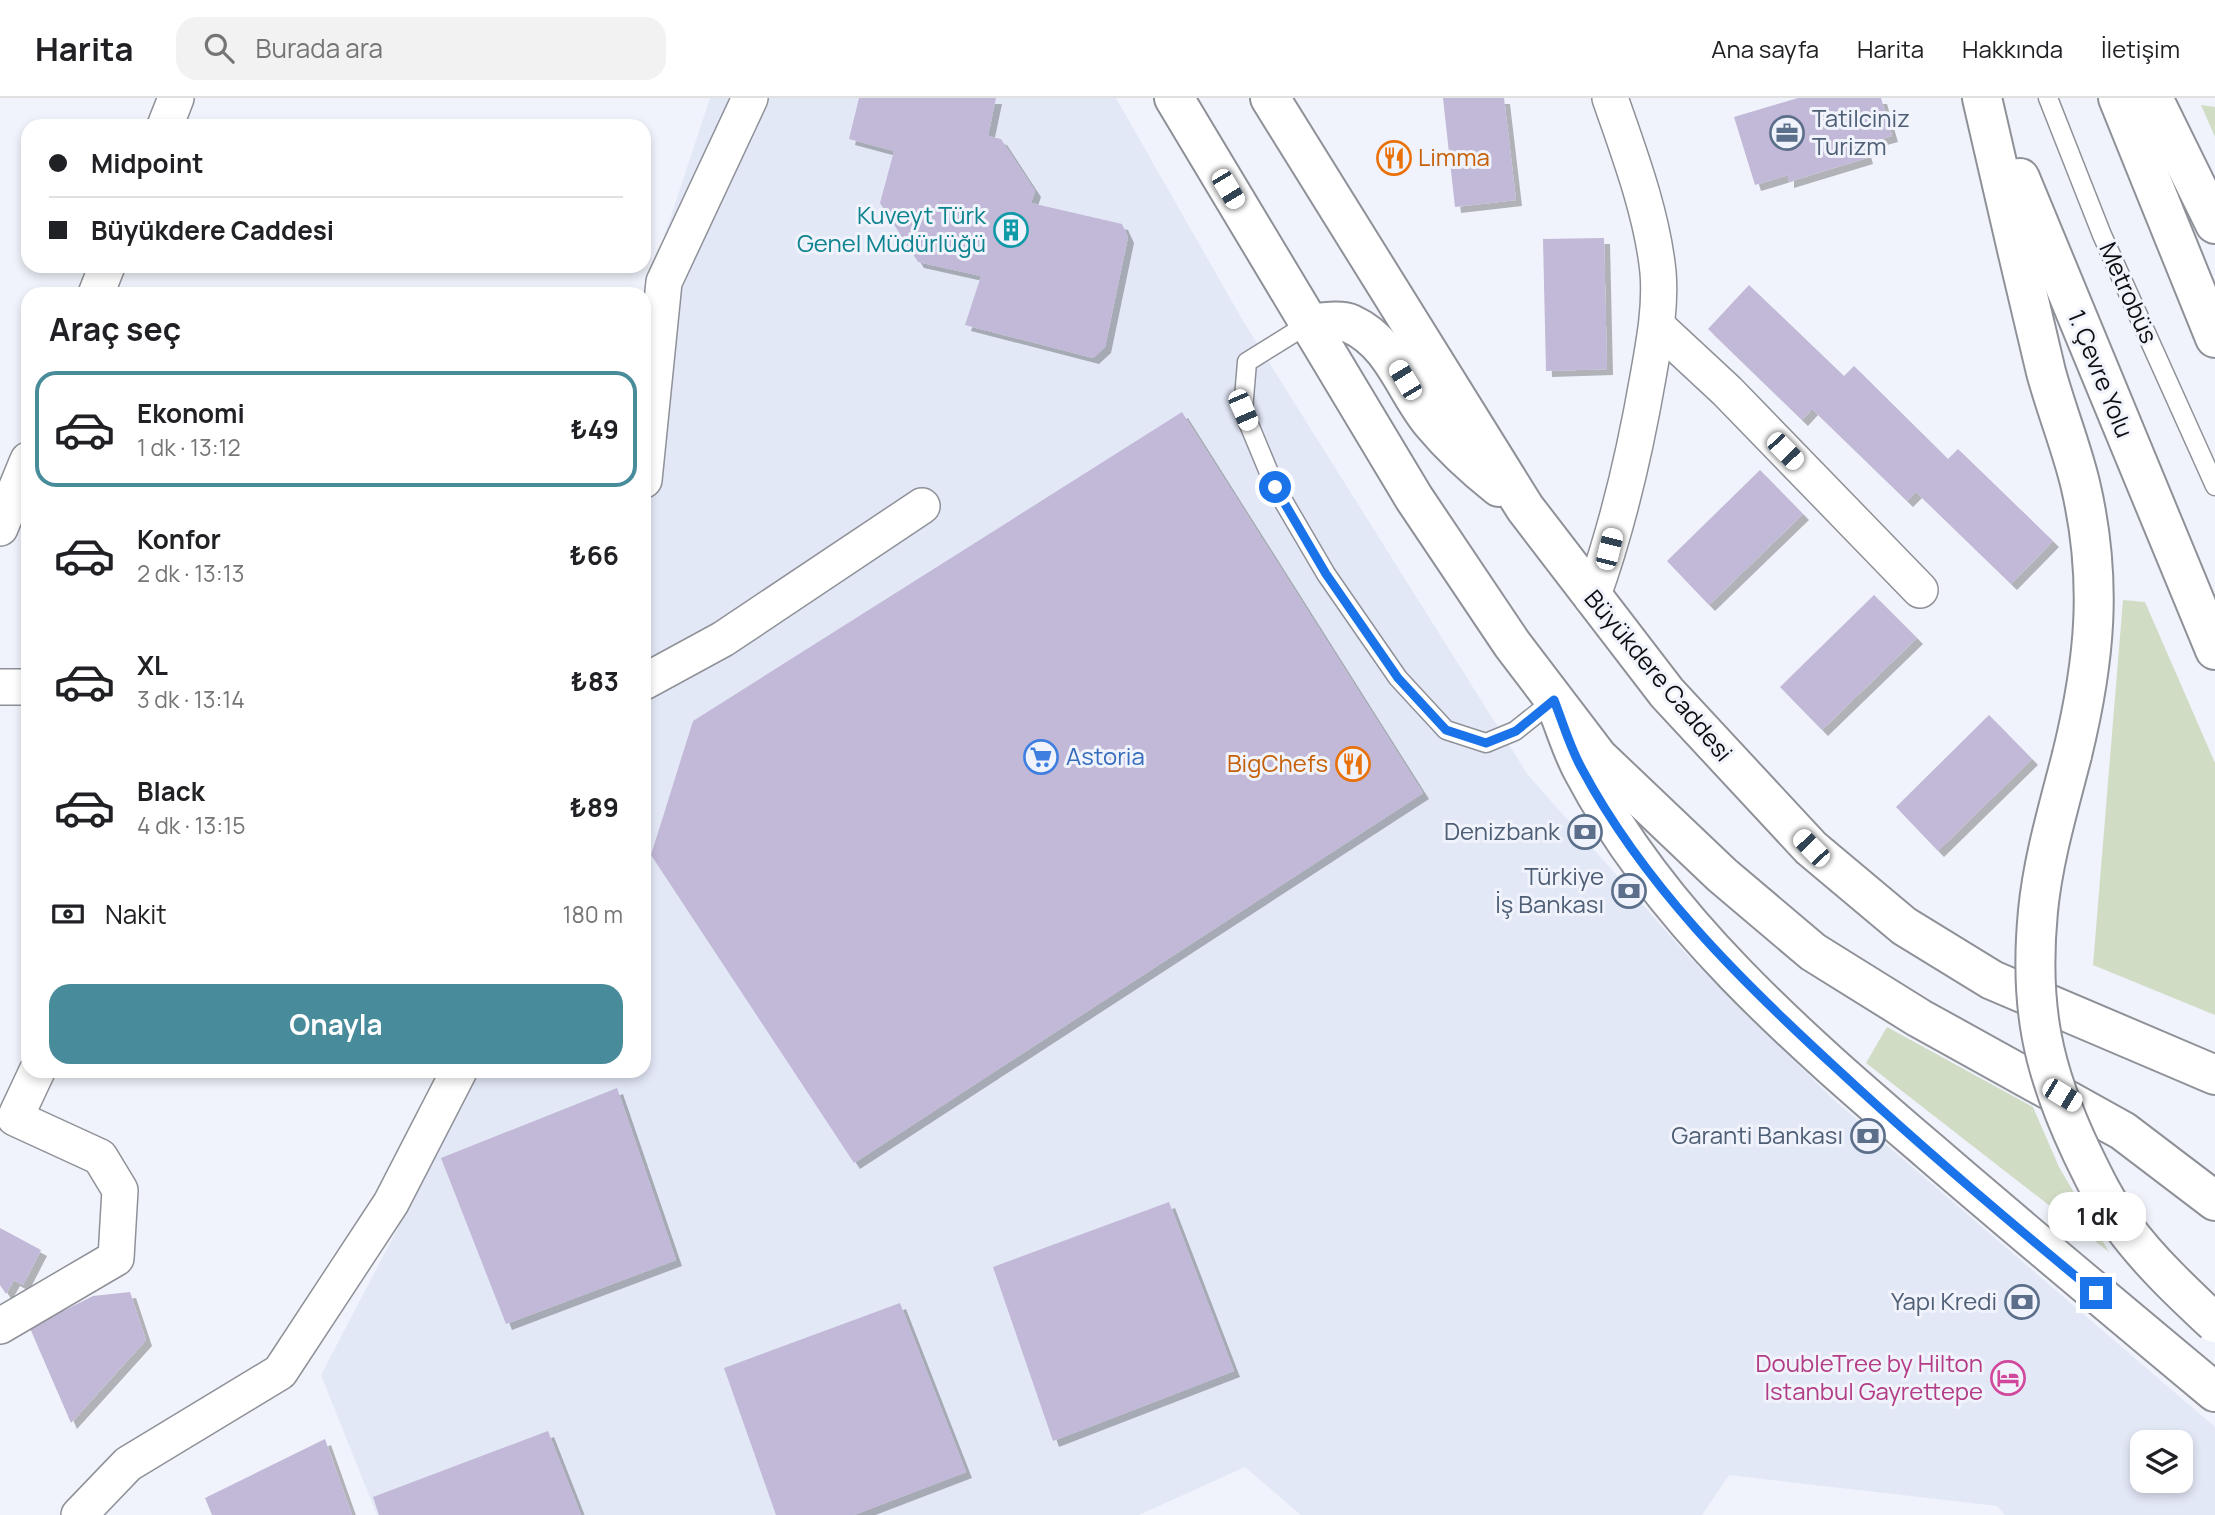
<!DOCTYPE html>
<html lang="tr">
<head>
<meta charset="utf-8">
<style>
  :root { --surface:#fff; --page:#f2f2f2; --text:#202124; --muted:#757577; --line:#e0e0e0; --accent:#488b9b }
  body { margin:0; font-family:Manrope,sans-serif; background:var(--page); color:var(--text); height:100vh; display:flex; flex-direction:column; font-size:26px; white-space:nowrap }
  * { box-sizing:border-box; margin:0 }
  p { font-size:23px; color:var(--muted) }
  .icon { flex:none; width:38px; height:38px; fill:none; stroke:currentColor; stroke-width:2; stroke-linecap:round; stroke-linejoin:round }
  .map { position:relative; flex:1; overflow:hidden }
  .drawer { position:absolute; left:21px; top:189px; width:630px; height:791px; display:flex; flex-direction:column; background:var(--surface); border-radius:21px; box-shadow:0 4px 10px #0003 }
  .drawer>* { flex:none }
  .hud { position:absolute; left:21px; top:21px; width:630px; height:154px; border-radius:21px; box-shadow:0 4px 10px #0003; display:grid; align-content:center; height:154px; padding:0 28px; background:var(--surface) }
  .tools { position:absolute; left:2130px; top:1332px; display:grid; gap:14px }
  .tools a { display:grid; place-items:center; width:63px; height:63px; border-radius:14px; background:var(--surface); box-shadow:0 4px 10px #0003; font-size:35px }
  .end { position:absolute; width:32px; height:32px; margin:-16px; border:9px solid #1a73e8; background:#fff; box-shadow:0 0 0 4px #fff }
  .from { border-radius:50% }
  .bubble { position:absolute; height:49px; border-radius:21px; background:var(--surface); box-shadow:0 4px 10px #0003; font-size:23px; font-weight:700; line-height:49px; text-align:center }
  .car { position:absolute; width:21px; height:42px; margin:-21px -10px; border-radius:9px; box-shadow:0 0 5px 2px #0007; background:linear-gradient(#fff 24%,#345 0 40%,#fff 0 76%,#345 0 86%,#fff 0) }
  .hud b { display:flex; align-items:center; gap:24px; height:66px; font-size:26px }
  .hud b+b { border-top:2px solid var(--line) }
  .hud i { width:18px; height:18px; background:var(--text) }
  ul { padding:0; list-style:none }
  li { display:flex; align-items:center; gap:21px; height:116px; margin:0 14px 10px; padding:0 14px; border:4px solid transparent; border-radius:21px }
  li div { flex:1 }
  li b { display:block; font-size:26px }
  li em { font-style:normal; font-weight:700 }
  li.on { border-color:var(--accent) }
  li>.icon { width:63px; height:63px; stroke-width:1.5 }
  h2 { padding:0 28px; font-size:32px; line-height:84px }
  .pay { display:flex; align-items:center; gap:18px; height:77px; padding:0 28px; font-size:26px }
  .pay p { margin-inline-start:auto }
  .cta { display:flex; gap:14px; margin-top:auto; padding:14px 28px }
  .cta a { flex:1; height:80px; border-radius:21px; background:var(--accent); color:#fff; font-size:28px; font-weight:700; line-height:80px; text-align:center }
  header { display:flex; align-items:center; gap:42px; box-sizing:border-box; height:98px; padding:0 35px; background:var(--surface); border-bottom:2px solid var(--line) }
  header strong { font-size:33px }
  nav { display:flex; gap:38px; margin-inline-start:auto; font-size:24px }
  .search { width:490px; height:63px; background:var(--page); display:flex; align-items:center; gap:18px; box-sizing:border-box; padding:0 24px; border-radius:21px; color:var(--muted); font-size:26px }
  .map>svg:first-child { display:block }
  .built { fill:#e3e8f7; fill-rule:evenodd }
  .grass { fill:#d1dcc5 }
  .building { fill:#c2b8d7; filter:url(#shadow) }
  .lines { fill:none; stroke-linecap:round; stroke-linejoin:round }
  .service-casing { stroke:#8f9198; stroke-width:21 }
  .minor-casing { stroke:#8f9198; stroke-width:38 }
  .tertiary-casing { stroke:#8f9198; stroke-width:42 }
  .primary-casing { stroke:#8f9198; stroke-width:42 }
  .trunk-casing { stroke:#8f9198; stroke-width:42 }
  .service { stroke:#fff; stroke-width:18 }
  .minor { stroke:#fff; stroke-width:35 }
  .tertiary { stroke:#fff; stroke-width:38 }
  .primary { stroke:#fff; stroke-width:38 }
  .trunk { stroke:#fff; stroke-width:38 }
  .trunk-bridge-casing { stroke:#8f9198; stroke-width:42; stroke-linecap:butt }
  .trunk-bridge { stroke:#fff; stroke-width:38 }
  .route { stroke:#1a73e8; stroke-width:9 }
  .labels { text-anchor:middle; stroke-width:6; stroke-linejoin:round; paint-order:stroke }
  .service-label { font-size:24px; fill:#4e5e75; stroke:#f0f3fb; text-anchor:end }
  .food-label { font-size:24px; fill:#c56008; stroke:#f0f3fb; text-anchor:start }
  .culture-label { font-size:24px; fill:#0d838f; stroke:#f0f3fb; text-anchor:end }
  .street-label { font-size:24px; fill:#0c0d10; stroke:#f0f3fb }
  .shop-label { font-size:24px; fill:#366cbe; stroke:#f0f3fb; text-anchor:start }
  .hotel-label { font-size:24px; fill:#b23c85; stroke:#f0f3fb; text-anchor:end }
</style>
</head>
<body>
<header>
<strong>Harita</strong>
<div class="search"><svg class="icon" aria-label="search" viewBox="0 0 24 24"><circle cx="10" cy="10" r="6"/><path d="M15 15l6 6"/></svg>Burada ara</div>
<nav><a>Ana sayfa</a><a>Harita</a><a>Hakkında</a><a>İletişim</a></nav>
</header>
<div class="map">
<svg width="2215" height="1417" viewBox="0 0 2215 1417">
  <defs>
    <filter id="shadow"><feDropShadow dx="6" dy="6" stdDeviation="0" flood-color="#0004"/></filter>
  </defs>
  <rect width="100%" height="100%" fill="#f0f3fb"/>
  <path class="built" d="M710 0H1116L1243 223 1528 677 1689 859 1833 1001 2215 1329V1417H2005L1997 1408 1729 1377 1702 1417H1301L1245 1369 1139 1417H377L321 1277 480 973H644V200ZM2142 1344H2180V1382H2142Z"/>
  <g class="grass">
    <polygon points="2201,7 2215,9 2215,39"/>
    <polygon points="2123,502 2145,504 2215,665 2215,917 2093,867"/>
    <polygon points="1887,929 2033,1009 2059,1069 2109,1154 1866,965"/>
  </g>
  <g class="building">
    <polygon points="859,0 996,0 988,38 1001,41 1035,93 1031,105 1122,126 1128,139 1105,249 1093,260 965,227 981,178 918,164 880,105 894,53 849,41"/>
    <polygon points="1443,0 1504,0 1516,102 1455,109"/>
    <polygon points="1798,0 1881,0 1892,38 1863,46 1867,60 1788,84 1788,77 1755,87 1734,19"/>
    <polygon points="1604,140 1607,271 1546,273 1543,141"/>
    <polygon points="1749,187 1844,278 1854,268 1948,361 1958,351 2053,443 2011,486 1916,394 1907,403 1812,311 1802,322 1708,231"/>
    <polygon points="1182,314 1423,695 854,1065 651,757 693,623"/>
    <polygon points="1760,372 1803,416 1709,507 1667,463"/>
    <polygon points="1874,497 1917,540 1822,632 1780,589"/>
    <polygon points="1989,617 2032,661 1938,753 1896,709"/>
    <polygon points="617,990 676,1162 506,1226 441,1060"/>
    <polygon points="1169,1104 1234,1273 1053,1343 993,1169"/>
    <polygon points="0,1130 41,1152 23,1187 14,1182 6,1196 0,1187"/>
    <polygon points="130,1194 146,1242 71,1325 29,1228 55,1207 63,1213 93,1198"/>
    <polygon points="900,1205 966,1374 854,1417 776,1417 724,1270"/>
    <polygon points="548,1333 581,1417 379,1417 373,1399"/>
    <polygon points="325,1341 352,1417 212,1417 205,1400"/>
  </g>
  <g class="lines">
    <g class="service-casing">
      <g id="service">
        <polyline points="2048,0 2102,137 2215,388"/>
        <polyline points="1308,226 1247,264 1243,312 1275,389 1326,476 1398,580 1446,632 1486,645 1515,633 1554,602"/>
      </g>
    </g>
    <g class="minor-casing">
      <g id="minor">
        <polyline points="165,28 176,0"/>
        <polyline points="96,196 107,168"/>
        <polyline points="1657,228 1727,293 1920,492"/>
        <polyline points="644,382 664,184 750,0"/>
        <polyline points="0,430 28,362"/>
        <path d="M1592 500C1618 428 1635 354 1648 279 1654 245 1661 209 1658 174 1652 115 1629 55 1610 0"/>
        <polyline points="644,584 723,541 922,408"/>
        <polyline points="0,589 28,589"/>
        <polyline points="0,1228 116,1160 120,1092 100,1059 15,1020 37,973"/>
        <polyline points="79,1417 128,1366 280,1274 391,1105 459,973"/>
      </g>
    </g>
    <g class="tertiary-casing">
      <path id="tertiary" d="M1560 617C1567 635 1573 654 1582 671 1662 824 1800 942 1928 1052 2023 1134 2119 1214 2215 1294"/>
    </g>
    <g class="primary-casing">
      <g id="primary">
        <polyline points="1174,0 1414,400 1512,546 1598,659 1722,777 1813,854 1919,920 2123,1033 2215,1103"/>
        <polyline points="1270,0 1525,410 1667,595 1811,750 1904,828 1992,882 2215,977"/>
        <path d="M1308 226C1320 225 1340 221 1351 226 1393 245 1405 293 1432 325 1452 349 1475 370 1499 389"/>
      </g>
    </g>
    <g class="trunk-casing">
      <g id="trunk">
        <path d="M1982 0C2003 91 2024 183 2046 274 2056 311 2071 348 2080 385 2103 482 2095 563 2072 657"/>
        <polyline points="2118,0 2215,240"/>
        <polyline points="2153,0 2215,126"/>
        <polyline points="2020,80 2215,552"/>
      </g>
    </g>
    <use href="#service" class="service"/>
    <use href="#minor" class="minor"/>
    <use href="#tertiary" class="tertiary"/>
    <use href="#primary" class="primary"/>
    <use href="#trunk" class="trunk"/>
    <g class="trunk-bridge-casing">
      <path id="trunk-bridge" d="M2072 657C2059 708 2043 761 2038 813 2029 907 2042 971 2082 1055 2094 1080 2107 1107 2124 1129 2150 1164 2183 1195 2215 1225"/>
    </g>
    <use href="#trunk-bridge" class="trunk-bridge"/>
  </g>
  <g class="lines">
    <path class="route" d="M1275 389 1326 476 1398 580 1446 632 1486 645 1516 633 1554 602C1563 625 1570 650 1582 671 1644 787 1739 881 1835 969 1919 1047 2007 1122 2096 1195"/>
  </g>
  <defs>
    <g id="office-ring" transform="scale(1.75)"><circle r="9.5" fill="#f0f3fb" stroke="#5c6f8a" stroke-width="1.5"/><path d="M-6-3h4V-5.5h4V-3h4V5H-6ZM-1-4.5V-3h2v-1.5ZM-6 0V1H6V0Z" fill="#5c6f8a"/></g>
    <g id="restaurant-ring" transform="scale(1.75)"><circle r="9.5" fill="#f0f3fb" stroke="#e8710a" stroke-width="1.5"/><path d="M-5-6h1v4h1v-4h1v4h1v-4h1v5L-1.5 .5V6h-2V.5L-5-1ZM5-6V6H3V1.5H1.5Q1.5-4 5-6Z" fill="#e8710a"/></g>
    <g id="building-ring" transform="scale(1.75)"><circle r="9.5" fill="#f0f3fb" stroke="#0f9aa8" stroke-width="1.5"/><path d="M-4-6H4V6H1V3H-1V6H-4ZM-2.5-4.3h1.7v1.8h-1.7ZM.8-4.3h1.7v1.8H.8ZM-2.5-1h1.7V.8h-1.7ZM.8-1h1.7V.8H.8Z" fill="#0f9aa8"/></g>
    <g id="supermarket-ring" transform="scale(1.75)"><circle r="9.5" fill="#f0f3fb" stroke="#3f7fe0" stroke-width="1.5"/><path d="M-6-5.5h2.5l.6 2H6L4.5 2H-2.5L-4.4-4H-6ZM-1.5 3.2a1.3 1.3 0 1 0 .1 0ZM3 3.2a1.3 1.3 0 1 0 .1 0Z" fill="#3f7fe0"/></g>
    <g id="bank-ring" transform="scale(1.75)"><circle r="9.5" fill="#f0f3fb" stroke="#5c6f8a" stroke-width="1.5"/><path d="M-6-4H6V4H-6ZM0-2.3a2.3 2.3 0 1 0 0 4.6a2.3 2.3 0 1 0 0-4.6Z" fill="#5c6f8a"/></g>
    <g id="hotel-ring" transform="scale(1.75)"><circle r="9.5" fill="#f0f3fb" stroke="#d1479c" stroke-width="1.5"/><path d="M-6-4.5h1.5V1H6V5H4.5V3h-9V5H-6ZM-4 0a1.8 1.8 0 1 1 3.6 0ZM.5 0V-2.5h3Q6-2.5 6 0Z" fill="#d1479c"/></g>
  </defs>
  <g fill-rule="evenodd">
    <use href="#office-ring" x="1787" y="35"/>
    <use href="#restaurant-ring" x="1394" y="60"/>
    <use href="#building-ring" x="1011" y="132"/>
    <use href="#supermarket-ring" x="1041" y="659"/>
    <use href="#restaurant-ring" x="1353" y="666"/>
    <use href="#bank-ring" x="1585" y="734"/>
    <use href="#bank-ring" x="1629" y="793"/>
    <use href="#bank-ring" x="1868" y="1038"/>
    <use href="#bank-ring" x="2022" y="1204"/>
    <use href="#hotel-ring" x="2008" y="1280"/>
  </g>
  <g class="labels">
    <g class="service-label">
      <text x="1812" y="29" text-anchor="start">Tatilciniz<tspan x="1812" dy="28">Turizm</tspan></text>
      <text x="1560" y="742">Denizbank</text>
      <text x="1604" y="787">Türkiye<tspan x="1604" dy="28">İş Bankası</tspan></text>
      <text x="1843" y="1046">Garanti Bankası</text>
      <text x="1997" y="1212">Yapı Kredi</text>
    </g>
    <g class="food-label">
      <text x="1418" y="68">Limma</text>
      <text x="1328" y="674" text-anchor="end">BigChefs</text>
    </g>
    <g class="culture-label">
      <text x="986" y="126">Kuveyt Türk<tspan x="986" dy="28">Genel Müdürlüğü</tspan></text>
    </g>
    <g class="street-label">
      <text transform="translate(2128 195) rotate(66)" y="8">Metrobüs</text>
      <text transform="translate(2100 276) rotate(68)" y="8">1. Çevre Yolu</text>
      <text transform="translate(1658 578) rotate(50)" y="8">Büyükdere Caddesi</text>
    </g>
    <g class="shop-label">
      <text x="1066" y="667">Astoria</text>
    </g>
    <g class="hotel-label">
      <text x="1983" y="1274">DoubleTree by Hilton<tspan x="1983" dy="28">Istanbul Gayrettepe</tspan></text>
    </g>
  </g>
</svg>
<div class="tools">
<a><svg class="icon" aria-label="layers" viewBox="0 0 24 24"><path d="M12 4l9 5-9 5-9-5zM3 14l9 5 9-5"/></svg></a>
</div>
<i class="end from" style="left:1275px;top:389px"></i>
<i class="end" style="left:2096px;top:1195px"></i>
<div class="bubble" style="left:2048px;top:1094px;width:98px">1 dk</div>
<i class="car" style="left:1228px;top:91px;rotate:149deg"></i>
<i class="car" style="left:1405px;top:282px;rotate:329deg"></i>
<i class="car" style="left:1243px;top:312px;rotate:157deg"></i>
<i class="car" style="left:1785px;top:353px;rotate:136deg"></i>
<i class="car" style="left:1609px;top:451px;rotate:14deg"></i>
<i class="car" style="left:1811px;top:750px;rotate:316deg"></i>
<i class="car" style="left:2062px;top:997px;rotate:121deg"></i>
<div class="hud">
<b><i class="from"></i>Midpoint</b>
<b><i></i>Büyükdere Caddesi</b>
</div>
<section class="drawer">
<h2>Araç seç</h2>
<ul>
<li class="on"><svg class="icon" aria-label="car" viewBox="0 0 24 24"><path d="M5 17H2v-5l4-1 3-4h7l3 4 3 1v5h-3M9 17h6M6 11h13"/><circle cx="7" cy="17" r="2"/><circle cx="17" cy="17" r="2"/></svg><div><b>Ekonomi</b><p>1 dk · 13:12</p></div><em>₺49</em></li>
<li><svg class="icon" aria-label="car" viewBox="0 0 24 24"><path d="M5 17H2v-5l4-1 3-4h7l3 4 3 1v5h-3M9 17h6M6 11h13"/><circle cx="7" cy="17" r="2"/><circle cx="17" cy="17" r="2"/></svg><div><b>Konfor</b><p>2 dk · 13:13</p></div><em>₺66</em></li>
<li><svg class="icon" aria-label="car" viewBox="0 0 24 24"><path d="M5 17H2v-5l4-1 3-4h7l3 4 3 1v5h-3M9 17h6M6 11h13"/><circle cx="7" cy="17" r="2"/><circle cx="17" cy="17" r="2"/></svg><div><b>XL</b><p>3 dk · 13:14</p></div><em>₺83</em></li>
<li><svg class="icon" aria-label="car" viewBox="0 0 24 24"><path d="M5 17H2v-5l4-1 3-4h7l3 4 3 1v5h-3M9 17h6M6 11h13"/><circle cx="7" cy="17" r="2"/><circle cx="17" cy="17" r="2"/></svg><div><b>Black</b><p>4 dk · 13:15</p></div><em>₺89</em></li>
</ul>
<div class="pay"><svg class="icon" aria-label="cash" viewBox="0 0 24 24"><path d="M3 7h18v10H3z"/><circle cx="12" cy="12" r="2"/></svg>Nakit<p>180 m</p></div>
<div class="cta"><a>Onayla</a></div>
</section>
</div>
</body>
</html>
